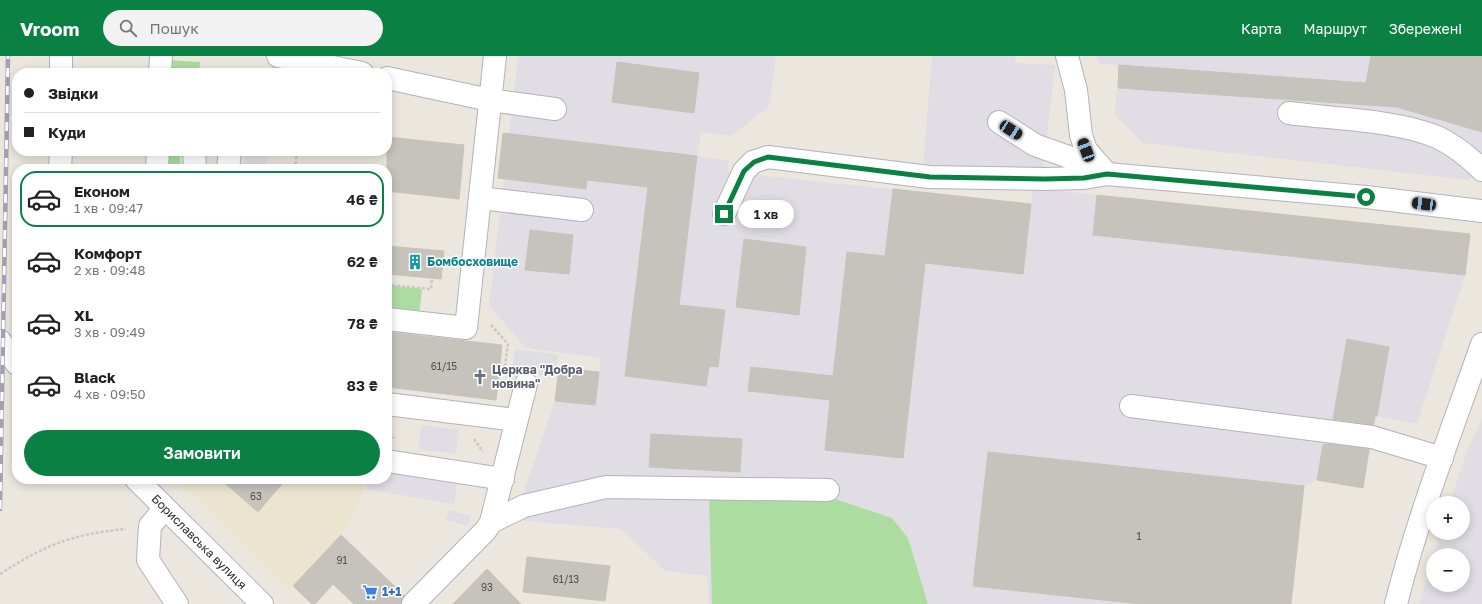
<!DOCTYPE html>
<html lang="uk">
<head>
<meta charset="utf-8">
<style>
  :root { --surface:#fff; --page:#f2f2f2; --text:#222; --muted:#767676; --line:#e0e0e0; --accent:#0b8043 }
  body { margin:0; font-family:"Golos Text",sans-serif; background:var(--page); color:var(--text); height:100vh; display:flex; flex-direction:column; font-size:15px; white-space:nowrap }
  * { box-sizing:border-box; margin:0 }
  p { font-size:13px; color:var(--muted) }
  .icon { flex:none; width:22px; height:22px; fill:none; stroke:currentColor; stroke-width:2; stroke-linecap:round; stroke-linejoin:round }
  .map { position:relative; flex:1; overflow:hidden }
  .drawer { position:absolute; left:12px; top:108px; width:380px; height:320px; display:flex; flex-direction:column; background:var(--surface); border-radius:16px; box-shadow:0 2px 10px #0003 }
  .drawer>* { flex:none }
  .banner { position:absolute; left:12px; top:12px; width:380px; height:88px; border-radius:16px; box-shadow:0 2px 10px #0003; display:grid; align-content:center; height:88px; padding:0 12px; background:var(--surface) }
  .fabs { position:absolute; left:1426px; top:440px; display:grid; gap:8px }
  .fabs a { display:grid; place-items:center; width:44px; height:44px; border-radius:50%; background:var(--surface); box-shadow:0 2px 10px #0003; font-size:20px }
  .end { position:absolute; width:18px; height:18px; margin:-9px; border:5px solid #0b8043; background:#fff; box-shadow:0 0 0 2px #fff }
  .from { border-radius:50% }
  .bubble { position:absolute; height:28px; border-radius:14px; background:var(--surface); box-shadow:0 2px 10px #0003; font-size:13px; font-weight:600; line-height:28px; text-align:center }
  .car { position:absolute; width:12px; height:24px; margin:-12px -6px; border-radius:5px; box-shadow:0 0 3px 1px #0007; background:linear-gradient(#222 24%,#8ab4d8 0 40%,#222 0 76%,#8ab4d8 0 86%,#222 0) }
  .banner b { display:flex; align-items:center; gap:14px; height:38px; font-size:15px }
  .banner b+b { border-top:1px solid var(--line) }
  .banner i { width:10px; height:10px; background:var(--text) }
  ul { padding:7px 0 0; list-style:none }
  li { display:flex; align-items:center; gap:12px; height:56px; margin:0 8px 6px; padding:0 4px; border:2px solid transparent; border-radius:16px }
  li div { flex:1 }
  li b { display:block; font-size:15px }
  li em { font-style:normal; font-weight:600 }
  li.selected { border-color:var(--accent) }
  li>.icon { width:36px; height:36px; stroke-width:1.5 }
  .primary-button { display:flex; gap:8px; margin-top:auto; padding:8px 12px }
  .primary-button a { flex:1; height:46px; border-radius:24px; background:var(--accent); color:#fff; font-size:16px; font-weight:600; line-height:46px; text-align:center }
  header { display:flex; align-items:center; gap:24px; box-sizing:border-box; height:56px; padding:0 20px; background:var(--accent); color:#fff }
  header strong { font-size:19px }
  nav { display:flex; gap:22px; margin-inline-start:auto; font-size:14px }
  .search { width:280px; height:36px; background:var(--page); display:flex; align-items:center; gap:10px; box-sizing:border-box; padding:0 14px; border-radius:22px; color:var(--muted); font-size:15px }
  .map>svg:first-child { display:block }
  .industrial { fill:#e0dee4 }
  .education { fill:#ebe5cf }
  .green { fill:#addca0 }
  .building { fill:#c6c3bd; stroke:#c6c3b8 }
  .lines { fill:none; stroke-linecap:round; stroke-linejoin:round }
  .minor-casing { stroke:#b1b2bc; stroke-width:24 }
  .path { stroke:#c8c8c8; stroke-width:2.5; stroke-dasharray:3 2; stroke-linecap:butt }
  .minor { stroke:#fff; stroke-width:22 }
  .rail-casing { stroke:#a1a1b3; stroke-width:4.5 }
  .rail { stroke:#fff; stroke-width:3; stroke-dasharray:9; stroke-linecap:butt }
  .route { stroke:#0b8043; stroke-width:5 }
  .labels { text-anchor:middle; stroke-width:3; stroke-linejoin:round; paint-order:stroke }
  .number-label { font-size:10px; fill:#51504f }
  .culture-label { font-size:12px; font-weight:bold; fill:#0d838f; stroke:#fff; text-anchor:start }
  .worship-label { font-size:12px; font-weight:bold; fill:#5b616d; stroke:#fff; text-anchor:start }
  .street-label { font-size:12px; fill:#2a2a2a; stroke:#fff }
  .shop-label { font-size:12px; font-weight:bold; fill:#366cbe; stroke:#fff; text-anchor:start }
</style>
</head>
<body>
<header>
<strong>Vroom</strong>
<div class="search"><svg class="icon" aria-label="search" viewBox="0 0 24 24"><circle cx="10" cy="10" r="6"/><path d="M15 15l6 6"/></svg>Пошук</div>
<nav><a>Карта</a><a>Маршрут</a><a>Збережені</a></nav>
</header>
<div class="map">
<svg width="1482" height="548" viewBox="0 0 1482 548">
  <rect width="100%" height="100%" fill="#ebe7de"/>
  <g class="industrial">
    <polygon points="518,0 776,0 769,50 732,80 701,76 697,100 729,105 728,116 1031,148 1033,132 1470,178 1465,219 1417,368 1377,360 1363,432 1317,424 1304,430 1291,548 709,548 708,520 665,515 621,473 524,465 523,438 555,345 559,312 599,316 601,302 526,292 489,250 504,123 498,122 503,77 509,78"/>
    <polygon points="932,0 1016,0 1015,7 1055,9 1043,113 923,110"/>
    <polygon points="1096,0 1482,0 1482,111 1468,124 1143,87 1115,59 1119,9 1100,8"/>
    <polygon points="246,95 268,95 266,113 244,113"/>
    <polygon points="515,293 558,299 555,321 512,315"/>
    <polygon points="1482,362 1482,548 1419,548 1433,502 1433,529 1463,529 1463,499 1434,499 1440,477 1463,477 1463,447 1450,447 1467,395"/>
    <polygon points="421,369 459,374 456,398 418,393"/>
    <polygon points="387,416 457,428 454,448 366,433 368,423 387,423"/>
    <polygon points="449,454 471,460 468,470 446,464"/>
  </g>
  <polygon class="education" points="177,423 365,423 361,444 341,479 289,534"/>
  <g class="green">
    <polygon points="169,4 200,6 199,17 168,17"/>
    <rect x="168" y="95" width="12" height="18"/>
    <polygon points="387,229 422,233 419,260 387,257"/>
    <polygon points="709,440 826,440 892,462 908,482 928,548 712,548"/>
  </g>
  <g class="building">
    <polygon points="1371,0 1482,0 1482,76 1397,51 1118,32 1119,9 1366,27"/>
    <polygon points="617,6 699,17 694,57 612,46"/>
    <polygon points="503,77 697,100 679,249 725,254 718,311 709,310 706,330 625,320 648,131 587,124 586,133 498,122"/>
    <polygon points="387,81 464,89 459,143 387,135"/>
    <polygon points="893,133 1031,148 1023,218 925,207 903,402 825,394 830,344 748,335 751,311 833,320 847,196 885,200"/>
    <polygon points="1097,139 1470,178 1465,219 1093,179"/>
    <polygon points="530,174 573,179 569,218 525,214"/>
    <polygon points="744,183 806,191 799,259 736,251"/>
    <polygon points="387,190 444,195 441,223 387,218"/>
    <polygon points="387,276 502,289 496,344 387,331"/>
    <polygon points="1347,283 1389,291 1377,360 1375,360 1373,369 1333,363"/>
    <polygon points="559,312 599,316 595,349 555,345"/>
    <polygon points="651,378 742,383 740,416 649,411"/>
    <polygon points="1328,388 1369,393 1363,432 1317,424 1323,389"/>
    <polygon points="988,396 1304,430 1291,548 1140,548 973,530"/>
    <polygon points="220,423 286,423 258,456"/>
    <polygon points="341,479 404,539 401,548 354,548 333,528 315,548 312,548 293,530"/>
    <polygon points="527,501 610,510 605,545 523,536"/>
    <polygon points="487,513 521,548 453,548"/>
  </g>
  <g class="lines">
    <g class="minor-casing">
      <g id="minor">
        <polyline points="278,0 362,17"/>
        <polyline points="1067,0 1076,34 1081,79 1086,94 1107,118"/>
        <polyline points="61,17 61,0"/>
        <polyline points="160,17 161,0"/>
        <polyline points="387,22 490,44 555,53"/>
        <path d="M1289 57C1334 63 1396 64 1437 81 1454 89 1469 101 1482 114"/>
        <polyline points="999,66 1035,89 1066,100 1102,116"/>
        <polyline points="194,95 195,113"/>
        <polyline points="60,113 61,95"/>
        <polyline points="157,113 158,95"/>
        <polyline points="228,113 230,95"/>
        <polyline points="480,142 582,154"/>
        <polyline points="724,158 744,115 753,106 768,101 929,121 1045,123 1084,122 1107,118 1366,141 1482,155"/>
        <polyline points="387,263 466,272 495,0"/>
        <polyline points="0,285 17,308"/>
        <polyline points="387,348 516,364"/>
        <polyline points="1131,350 1372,381 1442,402"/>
        <polyline points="387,405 503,423"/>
        <polyline points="136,423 262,548"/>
        <polyline points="164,453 150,470 148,504 177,548"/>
        <polyline points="491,466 524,450 606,431 828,434"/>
        <polyline points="413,548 486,474 491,466 526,328"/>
        <path d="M1396 548C1418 460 1452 374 1482 288"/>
      </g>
    </g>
    <g class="path">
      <polyline points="295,113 297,95"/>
      <polyline points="387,229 431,233 432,224"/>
      <polyline points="491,269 508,288 504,316"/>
      <polyline points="387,373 394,382"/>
      <polyline points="474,383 483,396"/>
      <path d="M0 518C45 489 72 478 126 473"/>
    </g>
    <use href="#minor" class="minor"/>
    <g class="rail-casing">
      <polyline id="rail" points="0,453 8,0"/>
    </g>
    <use href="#rail" class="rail"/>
  </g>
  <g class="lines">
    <polyline class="route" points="724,158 744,115 754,106 768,101 930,121 1045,123 1084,122 1107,118 1366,141"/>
  </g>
  <defs>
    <g id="building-bare" transform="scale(1.2)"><path d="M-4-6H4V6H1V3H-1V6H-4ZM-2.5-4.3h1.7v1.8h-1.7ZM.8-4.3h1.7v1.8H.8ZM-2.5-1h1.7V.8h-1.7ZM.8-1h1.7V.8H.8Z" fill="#0f9aa8" stroke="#fff" stroke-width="2.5" paint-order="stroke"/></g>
    <g id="church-bare" transform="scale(1.2)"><path d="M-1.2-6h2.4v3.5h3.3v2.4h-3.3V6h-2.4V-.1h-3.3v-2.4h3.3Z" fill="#6b7280" stroke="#fff" stroke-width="2.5" paint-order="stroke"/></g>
    <g id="supermarket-bare" transform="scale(1.2)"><path d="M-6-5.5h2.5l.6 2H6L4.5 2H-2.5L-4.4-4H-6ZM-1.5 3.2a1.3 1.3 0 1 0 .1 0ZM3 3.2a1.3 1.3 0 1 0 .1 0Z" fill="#3f7fe0" stroke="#fff" stroke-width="2.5" paint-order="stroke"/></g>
  </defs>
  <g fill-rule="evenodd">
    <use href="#building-bare" x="415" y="206"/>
    <use href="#church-bare" x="480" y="321"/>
    <use href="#supermarket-bare" x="370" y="536"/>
  </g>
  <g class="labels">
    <g class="number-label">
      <text x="444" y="314">61/15</text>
      <text x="256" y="444">63</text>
      <text x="1139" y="484">1</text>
      <text x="342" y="508">91</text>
      <text x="566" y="527">61/13</text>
      <text x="487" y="535">93</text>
    </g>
    <g class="culture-label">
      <text x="427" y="210">Бомбосховище</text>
    </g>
    <g class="worship-label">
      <text x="492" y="318">Церква "Добра<tspan x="492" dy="14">новина"</tspan></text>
    </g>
    <g class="street-label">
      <text transform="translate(199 486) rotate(45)" y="4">Бориславська вулиця</text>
    </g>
    <g class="shop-label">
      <text x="382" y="540">1+1</text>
    </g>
  </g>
</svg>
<div class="fabs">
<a>+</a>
<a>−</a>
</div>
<i class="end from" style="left:1366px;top:141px"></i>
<i class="end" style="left:724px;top:158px"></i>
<div class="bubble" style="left:738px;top:144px;width:56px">1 хв</div>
<i class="car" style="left:1011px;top:74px;rotate:123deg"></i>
<i class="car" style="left:1086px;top:94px;rotate:339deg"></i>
<i class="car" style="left:1424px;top:148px;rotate:277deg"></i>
<div class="banner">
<b><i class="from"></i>Звідки</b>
<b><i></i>Куди</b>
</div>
<section class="drawer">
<ul>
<li class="selected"><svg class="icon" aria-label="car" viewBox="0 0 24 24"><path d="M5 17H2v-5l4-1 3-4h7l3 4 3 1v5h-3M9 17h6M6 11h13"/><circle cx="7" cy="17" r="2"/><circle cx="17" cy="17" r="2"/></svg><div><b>Економ</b><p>1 хв · 09:47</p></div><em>46 ₴</em></li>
<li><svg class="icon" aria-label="car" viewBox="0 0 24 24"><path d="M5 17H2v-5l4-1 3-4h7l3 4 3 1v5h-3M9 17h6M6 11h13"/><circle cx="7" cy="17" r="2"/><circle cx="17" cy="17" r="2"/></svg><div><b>Комфорт</b><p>2 хв · 09:48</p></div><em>62 ₴</em></li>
<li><svg class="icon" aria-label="car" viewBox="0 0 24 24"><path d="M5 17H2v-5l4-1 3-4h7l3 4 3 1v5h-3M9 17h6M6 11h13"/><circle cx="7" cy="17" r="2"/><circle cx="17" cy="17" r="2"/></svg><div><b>XL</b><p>3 хв · 09:49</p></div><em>78 ₴</em></li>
<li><svg class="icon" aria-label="car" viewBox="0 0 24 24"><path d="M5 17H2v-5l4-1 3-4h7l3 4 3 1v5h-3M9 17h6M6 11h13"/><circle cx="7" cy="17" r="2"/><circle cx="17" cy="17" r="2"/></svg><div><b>Black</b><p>4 хв · 09:50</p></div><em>83 ₴</em></li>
</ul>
<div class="primary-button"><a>Замовити</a></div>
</section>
</div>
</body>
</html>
